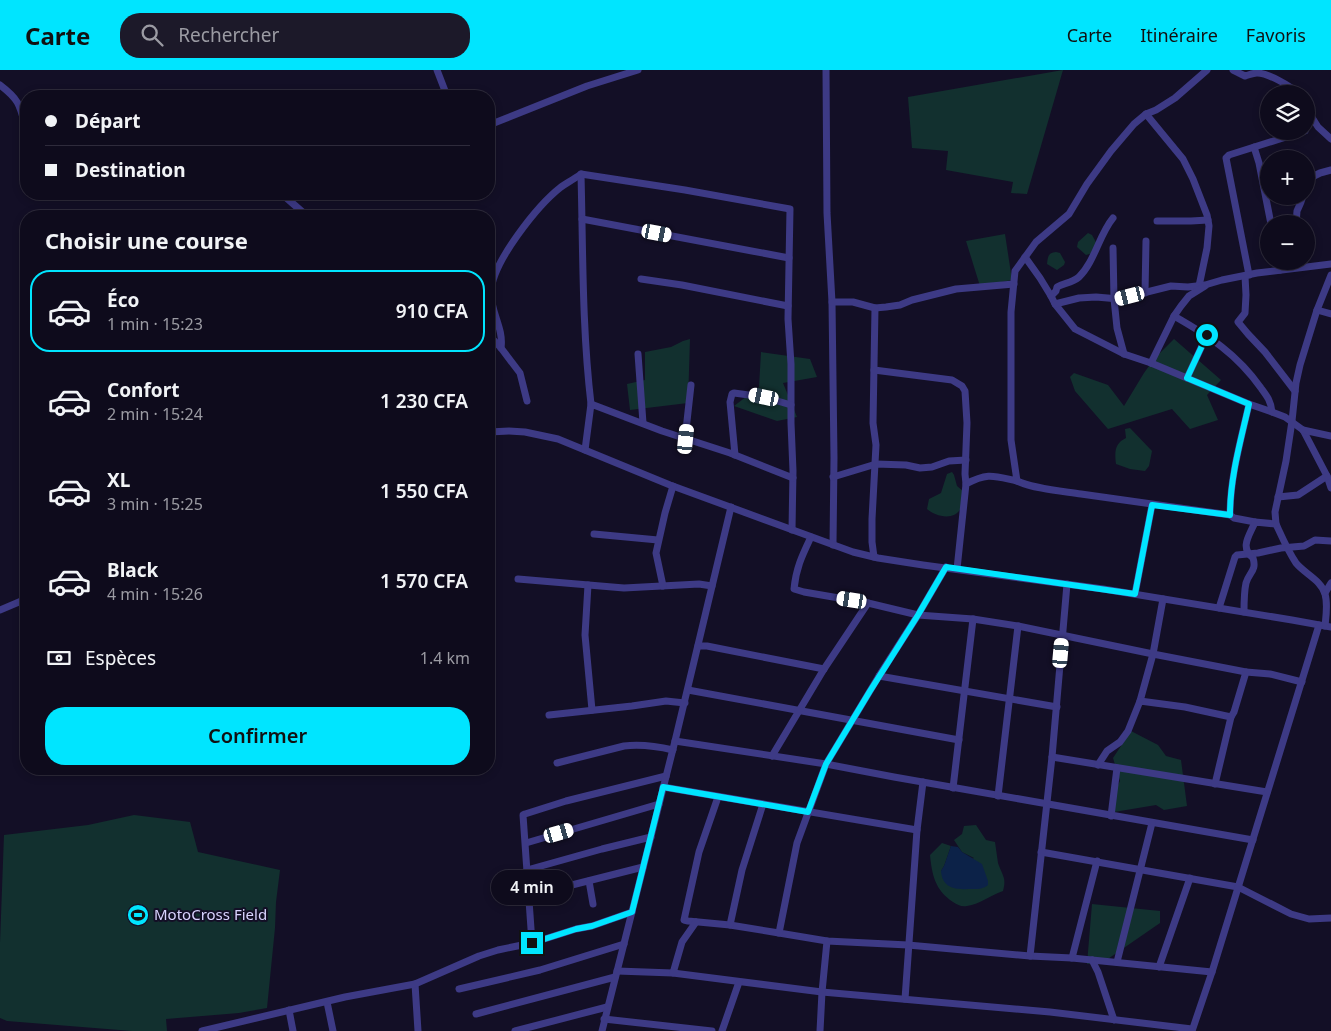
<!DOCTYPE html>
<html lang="fr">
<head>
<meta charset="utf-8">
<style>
  :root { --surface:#0e0b1c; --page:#1c1929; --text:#f1f3f6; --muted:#9b9ba3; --line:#2e2b3b; --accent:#00e5ff }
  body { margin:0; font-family:"Noto Sans",sans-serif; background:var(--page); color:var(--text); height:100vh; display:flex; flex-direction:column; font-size:19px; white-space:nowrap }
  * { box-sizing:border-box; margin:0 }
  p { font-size:16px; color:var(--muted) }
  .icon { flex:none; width:28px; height:28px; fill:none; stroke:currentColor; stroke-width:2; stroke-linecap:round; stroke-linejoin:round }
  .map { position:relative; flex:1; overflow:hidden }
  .sheet { position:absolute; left:20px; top:140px; width:475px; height:565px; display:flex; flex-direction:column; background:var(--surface); border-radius:20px; box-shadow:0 2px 8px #0003,0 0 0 1px var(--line) }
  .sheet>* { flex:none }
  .guide { position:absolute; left:20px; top:20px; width:475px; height:110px; border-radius:20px; box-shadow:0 2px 8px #0003,0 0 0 1px var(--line); display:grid; align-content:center; height:110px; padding:0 25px; background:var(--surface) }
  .tools { position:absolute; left:1260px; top:15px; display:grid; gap:10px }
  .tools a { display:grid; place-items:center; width:55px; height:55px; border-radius:50%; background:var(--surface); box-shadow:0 2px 8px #0003,0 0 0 1px var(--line); font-size:25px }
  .end { position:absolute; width:22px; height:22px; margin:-11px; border:6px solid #00e5ff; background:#111; box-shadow:0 0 0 2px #111 }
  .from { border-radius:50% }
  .bubble { position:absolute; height:35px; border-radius:18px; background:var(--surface); box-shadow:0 2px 8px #0003,0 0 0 1px var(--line); font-size:16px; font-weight:600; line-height:35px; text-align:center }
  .car { position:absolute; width:15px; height:30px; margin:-15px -8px; border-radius:6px; box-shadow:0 0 4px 1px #0007; background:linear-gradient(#fff 24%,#345 0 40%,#fff 0 76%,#345 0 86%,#fff 0) }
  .guide b { display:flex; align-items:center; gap:18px; height:48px; font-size:19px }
  .guide b+b { border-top:1px solid var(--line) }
  .guide i { width:12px; height:12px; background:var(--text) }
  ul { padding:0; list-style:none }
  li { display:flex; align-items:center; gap:15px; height:82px; margin:0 10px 8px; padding:0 15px; border:2px solid transparent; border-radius:20px }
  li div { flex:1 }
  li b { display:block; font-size:19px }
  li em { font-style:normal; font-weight:600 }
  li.current { border-color:var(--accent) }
  li>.icon { width:45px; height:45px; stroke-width:1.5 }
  h2 { padding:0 25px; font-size:22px; line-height:60px }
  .pay { display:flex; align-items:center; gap:12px; height:55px; padding:0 25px; font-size:19px }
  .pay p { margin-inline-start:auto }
  .action { display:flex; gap:10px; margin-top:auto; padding:10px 25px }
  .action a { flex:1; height:58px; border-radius:20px; background:var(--accent); color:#111; font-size:20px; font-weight:600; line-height:58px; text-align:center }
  header { display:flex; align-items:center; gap:30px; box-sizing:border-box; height:70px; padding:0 25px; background:var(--accent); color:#111 }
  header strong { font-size:24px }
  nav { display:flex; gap:28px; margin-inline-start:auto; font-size:18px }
  .search { width:350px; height:45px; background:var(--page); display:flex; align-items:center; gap:12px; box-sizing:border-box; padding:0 18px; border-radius:20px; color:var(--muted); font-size:19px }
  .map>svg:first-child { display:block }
  .green { fill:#12302f }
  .water { fill:#0c2248 }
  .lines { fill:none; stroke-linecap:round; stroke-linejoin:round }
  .minor { stroke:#3d3a85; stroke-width:7 }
  .route { stroke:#00e5ff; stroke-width:6 }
  .labels { text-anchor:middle; stroke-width:4; stroke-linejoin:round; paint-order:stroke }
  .poi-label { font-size:15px; fill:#d9d4ff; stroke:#130f26; text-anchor:start }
</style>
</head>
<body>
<header>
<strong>Carte</strong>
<div class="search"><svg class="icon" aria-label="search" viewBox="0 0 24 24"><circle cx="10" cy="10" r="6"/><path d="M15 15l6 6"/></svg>Rechercher</div>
<nav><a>Carte</a><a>Itinéraire</a><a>Favoris</a></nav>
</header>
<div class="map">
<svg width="1331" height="961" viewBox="0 0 1331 961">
  <rect width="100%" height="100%" fill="#130f26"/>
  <g class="green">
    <polygon points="1063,0 1027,124 1011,123 1013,112 946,100 948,81 912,78 908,27"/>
    <polygon points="1088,163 1092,165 1097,174 1093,183 1086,185 1077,177 1078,172"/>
    <polygon points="1005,164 1012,210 980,216 966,171"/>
    <path d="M1056 182 1060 183 1065 192 1064 195 1057 200 1047 194C1048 186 1048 183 1056 182Z"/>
    <polygon points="690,269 688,333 630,340 627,314 645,310 645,282 671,277 683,271"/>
    <polygon points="1174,269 1221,310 1207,325 1218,350 1190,359 1172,339 1108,359 1075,321 1070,307 1074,303 1108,315 1124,336 1144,303 1154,289"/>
    <polygon points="761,282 810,289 817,307 783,313 797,347 777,351 734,336 759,317"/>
    <path d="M1130 358 1152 381 1149 396 1145 401 1130 399 1116 394C1115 382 1114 374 1126 368L1125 359Z"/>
    <path d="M952 402 954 405 957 416 964 422C963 426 963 431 962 435 958 451 937 448 927 439L929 429 941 423 947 404Z"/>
    <polygon points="1131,661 1158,675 1166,686 1181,690 1187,736 1164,740 1156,735 1114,742 1114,723 1120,711 1113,688"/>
    <polygon points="134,745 190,752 198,782 280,800 276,832 275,858 267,938 239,943 166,949 167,961 132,961 7,951 0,948 0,873 4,765 88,755"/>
    <path d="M976 755 986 770 995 772C996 779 997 786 998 793 1002 805 1007 808 1003 821 991 825 980 834 967 836 961 837 958 835 953 832 935 820 932 805 930 785L942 773 951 776 944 796 941 801 974 788 962 782 954 770 962 764 964 756Z"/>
    <polygon points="1092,834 1160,841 1160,853 1102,893 1087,894"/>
  </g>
  <path class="water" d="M951 776 958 777 962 782 982 794 988 811V815C982 820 975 819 968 819 954 820 942 817 941 801L944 796Z"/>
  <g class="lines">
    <g class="minor">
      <polyline points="437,0 447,26"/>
      <polyline points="826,0 827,143 832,232 834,388 833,475"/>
      <path d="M1233 0 1245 6C1249 5 1253 3 1257 3 1267 3 1292 16 1298 24"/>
      <path d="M0 15C20 30 20 36 26 59"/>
      <polyline points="1306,38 1318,57 1331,69"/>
      <polyline points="1146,44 1183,89 1193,109 1207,145 1209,156 1207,178 1199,216"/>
      <polyline points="489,55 587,16 638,0"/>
      <polyline points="1254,77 1259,93 1271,154"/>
      <path d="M581 104C583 181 582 258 591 334"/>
      <polyline points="1306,114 1308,109 1320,103 1331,100"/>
      <polyline points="282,124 307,146"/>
      <polyline points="582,149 789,188"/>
      <polyline points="1157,151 1191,151 1208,150"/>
      <polyline points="1296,154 1297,141 1301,132 1303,126"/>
      <polyline points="1113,178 1114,229 1117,258 1124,284"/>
      <polyline points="1025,187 1040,208 1051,226 1055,234 1075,259 1124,284 1151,293 1249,334 1272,342"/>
      <polyline points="1278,191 1280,200"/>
      <polyline points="1249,205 1226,88 1229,85 1305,61"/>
      <polyline points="1245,206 1246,225 1245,243 1238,252 1248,264 1265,282 1295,321"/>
      <polyline points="641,209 682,215 788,236"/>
      <polyline points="1145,223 1146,171"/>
      <path d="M1051 226 1056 221 1057 217C1064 213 1072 213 1079 207 1095 191 1099 165 1113 148"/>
      <polyline points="832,232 853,232 875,238 886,237 900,235 912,230 956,219 1014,214"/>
      <polyline points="1055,234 1079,228 1096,227 1119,229 1171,216 1188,217 1205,215 1222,210 1257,203 1331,194"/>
      <polyline points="1317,240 1331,244"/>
      <path d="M1174 246C1209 266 1237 284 1261 318 1267 326 1271 331 1272 342L1285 347 1303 360 1327 406 1331 418"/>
      <polyline points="489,265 501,278 520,303 527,331"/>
      <path d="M501 278C504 258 490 241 491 222 492 192 538 135 561 117 567 113 574 109 581 104L685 120 790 139 788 249 791 294V353L793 401 792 460"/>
      <polyline points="638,284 643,353"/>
      <polyline points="1151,293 1174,246 1181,236 1189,226 1205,216"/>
      <polyline points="874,300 952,310 962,316 965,321 967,353 965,404 966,414"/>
      <polyline points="1187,308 1207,265"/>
      <path d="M1249 334C1241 370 1230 407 1230 445L1234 448 1255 452"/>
      <polyline points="1303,360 1331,366"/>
      <polyline points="489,362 509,361 525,362 558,369 670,415 853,482 878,488 923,495 1103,519 1292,550 1331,557"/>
      <polyline points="685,369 691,315"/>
      <polyline points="585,380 591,334 662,361 730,383 793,408"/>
      <polyline points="735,385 730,332 732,324 734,323 764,327 791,335"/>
      <polyline points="833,407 876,394 906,395 920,398 932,397 949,391 966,390"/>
      <path d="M1017 411C1035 419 1061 421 1081 424 1130 431 1180 438 1230 445"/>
      <polyline points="1278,427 1298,425 1327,406"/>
      <path d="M1276 454C1282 467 1288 481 1296 493 1305 504 1321 510 1325 524 1328 534 1326 546 1325 556"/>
      <polyline points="594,464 658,470"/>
      <path d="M811 467C802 486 796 498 794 519L804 522 868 533 918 545 973 549 1018 556 1153 584 1246 602"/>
      <polyline points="874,487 872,472 872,449 876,375 873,353 875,238"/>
      <polyline points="946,497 918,545 879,606 826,694 797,773 779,863 827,871 908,875 1030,886 1072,888 1212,902"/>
      <path d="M957 499 966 414C988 402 994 406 1017 411L1011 370V242L1015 201 1036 172 1069 144 1087 114 1111 81 1134 54 1146 44 1156 40 1175 28 1207 0"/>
      <polyline points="518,509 624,518 699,514 712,516"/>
      <polyline points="588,515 585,565 592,640"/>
      <polyline points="663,516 656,483 665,443 673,416"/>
      <polyline points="1325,523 1331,513"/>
      <polyline points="1135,524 1152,435"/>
      <polyline points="1219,538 1235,487 1237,485 1258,483 1281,478 1304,476 1315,470 1331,471"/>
      <polyline points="0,540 26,529"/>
      <path d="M1244 542C1244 533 1244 522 1246 513 1249 502 1257 501 1253 488 1239 477 1250 465 1255 452L1276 454 1275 442 1286 391 1292 351 1296 313 1300 295 1317 240 1331 205"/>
      <polyline points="698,576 707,576 824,599"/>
      <polyline points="879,606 1057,637"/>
      <polyline points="688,620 959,670"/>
      <polyline points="1140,631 1153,584 1163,529"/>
      <polyline points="549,645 632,636 666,631 685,633"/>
      <polyline points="675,671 826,694 894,707 1253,770"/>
      <polyline points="772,686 824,599 868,533"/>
      <polyline points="1052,687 1267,722"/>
      <path d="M557 693 624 676C641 674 656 676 673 680"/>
      <polyline points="1098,695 1107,681 1120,672 1128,661 1140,631 1185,637 1231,647 1234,642 1246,602 1270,604 1302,612"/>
      <polyline points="1215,714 1231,647"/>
      <polyline points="663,717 917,760"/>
      <polyline points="953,718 973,549"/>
      <polyline points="998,726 1018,556"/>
      <polyline points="718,727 699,782 684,850 688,851 730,855 779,863"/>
      <polyline points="1111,746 1117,698"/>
      <polyline points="526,773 659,734"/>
      <polyline points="1041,782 1238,817 1291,844 1309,849 1331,848"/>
      <polyline points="527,800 602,779 651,767"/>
      <polyline points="589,811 593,834"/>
      <polyline points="560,818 643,797"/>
      <polyline points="730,855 742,800 763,734"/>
      <polyline points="532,873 523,745 525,744 566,731 666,706"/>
      <polyline points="1030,886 1052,687 1067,514"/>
      <polyline points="1072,888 1097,791"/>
      <polyline points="1092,890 1098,902 1114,950"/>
      <polyline points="1117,892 1152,753"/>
      <polyline points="1159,897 1190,808"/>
      <polyline points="617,901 673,903 682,872 696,852"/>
      <polyline points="673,903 822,922 1050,942 1192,959"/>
      <polyline points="415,914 418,961"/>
      <polyline points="459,919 540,900 624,874"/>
      <polyline points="905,929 917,760 923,712"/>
      <polyline points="327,932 333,961"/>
      <polyline points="289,940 293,961"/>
      <polyline points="476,944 615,907"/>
      <polyline points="604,949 712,961"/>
      <polyline points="202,961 345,927 415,914 479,886 498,880 532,873 576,859 592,856 632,842"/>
      <polyline points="515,961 607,937"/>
      <polyline points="602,961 675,671 731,437"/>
      <polyline points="722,961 739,912"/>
      <polyline points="820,961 822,922 827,871"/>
      <polyline points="1192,961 1212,902 1319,555"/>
    </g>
  </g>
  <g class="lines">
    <path class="route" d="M532 873 576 859 592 856 632 842 663 717 808 742 826 694 870 621 918 545 946 497 1135 524 1152 435 1230 445C1230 407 1241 370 1249 334L1187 308 1207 265"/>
  </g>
  <defs>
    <g id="stadium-disc" transform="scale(1.125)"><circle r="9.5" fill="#00e5ff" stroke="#130f26"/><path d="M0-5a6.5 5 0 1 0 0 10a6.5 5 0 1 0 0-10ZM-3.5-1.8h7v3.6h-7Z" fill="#111"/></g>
  </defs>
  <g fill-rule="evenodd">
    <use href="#stadium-disc" x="138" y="845"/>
  </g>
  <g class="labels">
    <g class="poi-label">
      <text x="154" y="850">MotoCross Field</text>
    </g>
  </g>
</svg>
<div class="tools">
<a><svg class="icon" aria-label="layers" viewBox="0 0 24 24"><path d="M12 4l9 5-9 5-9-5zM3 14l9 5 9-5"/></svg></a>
<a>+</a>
<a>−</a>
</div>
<i class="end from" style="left:1207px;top:265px"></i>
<i class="end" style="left:532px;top:873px"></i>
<div class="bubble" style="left:491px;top:800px;width:82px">4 min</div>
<i class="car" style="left:657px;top:163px;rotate:101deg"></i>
<i class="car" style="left:1130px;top:226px;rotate:256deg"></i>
<i class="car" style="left:764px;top:327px;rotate:282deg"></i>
<i class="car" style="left:686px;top:369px;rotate:6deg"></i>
<i class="car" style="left:852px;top:530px;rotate:279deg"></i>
<i class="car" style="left:1061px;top:583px;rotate:5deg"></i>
<i class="car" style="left:559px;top:763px;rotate:74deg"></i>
<div class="guide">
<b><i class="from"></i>Départ</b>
<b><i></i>Destination</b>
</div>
<section class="sheet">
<h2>Choisir une course</h2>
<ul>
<li class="current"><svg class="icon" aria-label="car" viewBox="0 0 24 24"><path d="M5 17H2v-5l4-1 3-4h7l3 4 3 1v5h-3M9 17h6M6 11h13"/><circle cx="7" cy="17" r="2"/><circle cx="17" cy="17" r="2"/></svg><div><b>Éco</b><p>1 min · 15:23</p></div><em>910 CFA</em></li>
<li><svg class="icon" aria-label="car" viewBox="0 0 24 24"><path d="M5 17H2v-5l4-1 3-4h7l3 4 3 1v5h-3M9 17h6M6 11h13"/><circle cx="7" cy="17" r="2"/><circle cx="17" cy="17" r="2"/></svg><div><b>Confort</b><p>2 min · 15:24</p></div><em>1 230 CFA</em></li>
<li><svg class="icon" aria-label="car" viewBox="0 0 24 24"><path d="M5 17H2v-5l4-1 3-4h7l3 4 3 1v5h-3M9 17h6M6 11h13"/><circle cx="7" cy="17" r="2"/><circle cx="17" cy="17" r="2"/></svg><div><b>XL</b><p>3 min · 15:25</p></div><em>1 550 CFA</em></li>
<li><svg class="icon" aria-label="car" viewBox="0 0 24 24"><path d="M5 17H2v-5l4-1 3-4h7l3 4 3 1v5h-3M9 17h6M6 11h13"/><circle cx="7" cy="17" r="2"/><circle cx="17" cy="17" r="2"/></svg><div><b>Black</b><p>4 min · 15:26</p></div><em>1 570 CFA</em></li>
</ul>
<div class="pay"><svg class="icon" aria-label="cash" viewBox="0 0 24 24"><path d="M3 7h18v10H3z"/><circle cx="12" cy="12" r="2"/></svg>Espèces<p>1.4 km</p></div>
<div class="action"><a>Confirmer</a></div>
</section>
</div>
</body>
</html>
